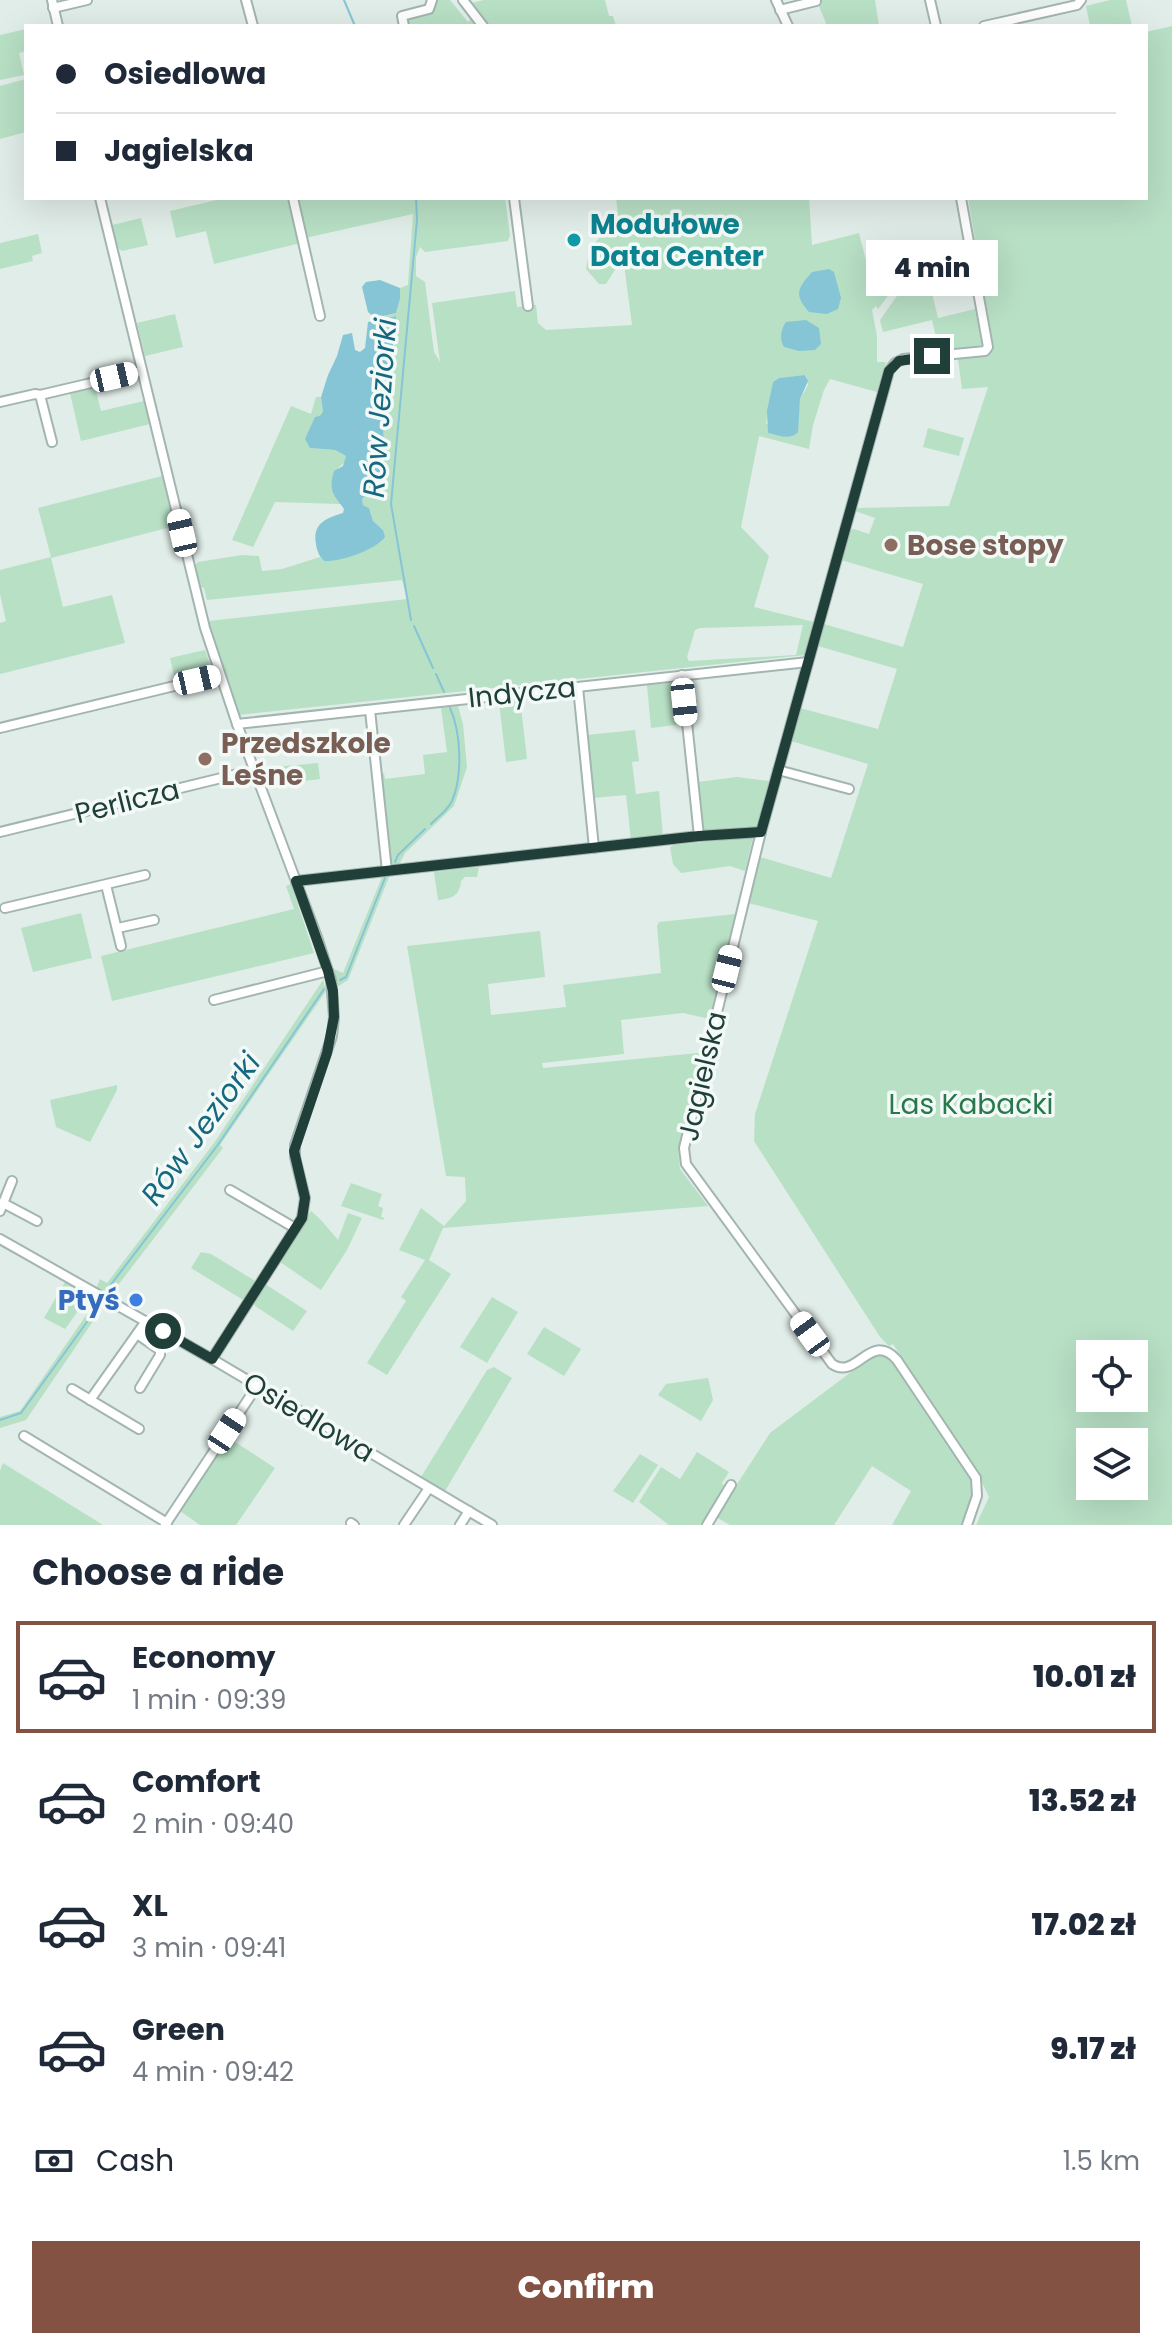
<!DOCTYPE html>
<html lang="en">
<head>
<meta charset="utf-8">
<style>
  :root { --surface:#fff; --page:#f6f6f7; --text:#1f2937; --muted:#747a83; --line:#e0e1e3; --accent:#835242 }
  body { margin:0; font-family:Poppins,sans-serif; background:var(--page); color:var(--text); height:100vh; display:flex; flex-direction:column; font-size:30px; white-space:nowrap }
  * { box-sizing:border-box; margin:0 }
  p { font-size:26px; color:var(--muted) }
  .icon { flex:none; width:44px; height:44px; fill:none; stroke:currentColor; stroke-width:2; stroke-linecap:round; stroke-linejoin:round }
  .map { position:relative; height:1525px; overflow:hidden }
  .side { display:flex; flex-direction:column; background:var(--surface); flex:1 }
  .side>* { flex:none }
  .guide { position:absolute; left:24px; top:24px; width:1124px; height:176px; border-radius:0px; box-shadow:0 8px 32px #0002; display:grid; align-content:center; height:176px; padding:0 32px; background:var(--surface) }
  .tools { position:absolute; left:1076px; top:1340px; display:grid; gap:16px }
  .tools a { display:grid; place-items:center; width:72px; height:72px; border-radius:0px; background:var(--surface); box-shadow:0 8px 32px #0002; font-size:40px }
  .end { position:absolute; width:36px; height:36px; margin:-18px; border:10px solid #203f39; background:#fff; box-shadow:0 0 0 4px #fff }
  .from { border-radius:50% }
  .bubble { position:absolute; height:56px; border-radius:0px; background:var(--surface); box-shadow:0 8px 32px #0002; font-size:26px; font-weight:800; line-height:56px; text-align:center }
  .car { position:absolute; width:24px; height:48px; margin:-24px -12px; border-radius:10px; box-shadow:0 0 6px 2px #0007; background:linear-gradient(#fff 24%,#345 0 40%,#fff 0 76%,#345 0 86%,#fff 0) }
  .guide b { display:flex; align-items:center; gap:28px; height:76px; font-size:30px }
  .guide b+b { border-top:2px solid var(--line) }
  .guide i { width:20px; height:20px; background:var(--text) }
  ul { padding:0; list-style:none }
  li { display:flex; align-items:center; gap:24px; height:112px; margin:0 16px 12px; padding:0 16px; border:4px solid transparent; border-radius:0px }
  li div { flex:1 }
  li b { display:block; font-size:30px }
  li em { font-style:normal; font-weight:800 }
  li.on { border-color:var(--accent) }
  li>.icon { width:72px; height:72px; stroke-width:1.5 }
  h2 { padding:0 32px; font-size:36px; line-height:96px }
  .pay { display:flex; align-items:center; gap:20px; height:88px; padding:0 32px; font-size:30px }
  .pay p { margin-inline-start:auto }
  .primary-button { display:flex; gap:16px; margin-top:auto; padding:16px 32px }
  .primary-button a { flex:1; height:92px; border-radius:0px; background:var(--accent); color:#fff; font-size:32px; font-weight:800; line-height:92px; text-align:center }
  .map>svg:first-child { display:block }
  .green { fill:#b8e0c5; fill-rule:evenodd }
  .water { fill:#85c5d6 }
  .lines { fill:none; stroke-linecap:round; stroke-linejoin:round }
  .stream { stroke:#85c5d6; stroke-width:2 }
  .minor-casing { stroke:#a3b5b0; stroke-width:12 }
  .minor { stroke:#fff; stroke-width:8 }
  .route { stroke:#203f39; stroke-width:10 }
  .culture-dot { fill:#0f9aa8; stroke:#f2f9f6; stroke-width:3 }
  .education-dot { fill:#8d6e63; stroke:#f2f9f6; stroke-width:3 }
  .shop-dot { fill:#3f7fe0; stroke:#f2f9f6; stroke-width:3 }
  .labels { text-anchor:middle; stroke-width:7; stroke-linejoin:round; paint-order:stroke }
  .culture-label { font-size:28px; font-weight:bold; fill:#0d838f; stroke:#f2f9f6; text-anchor:start }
  .education-label { font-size:28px; font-weight:bold; fill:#785e54; stroke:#f2f9f6; text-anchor:start }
  .street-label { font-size:28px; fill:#203f39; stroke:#f2f9f6 }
  .park-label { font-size:28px; fill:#27794c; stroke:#f2f9f6 }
  .shop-label { font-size:28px; font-weight:bold; fill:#366cbe; stroke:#f2f9f6; text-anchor:end }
  .water-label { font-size:30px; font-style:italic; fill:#156880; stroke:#f2f9f6 }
</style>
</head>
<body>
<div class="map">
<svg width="1172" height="1525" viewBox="0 0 1172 1525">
  <rect width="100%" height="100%" fill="#e1ede8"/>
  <g class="green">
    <polygon points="437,0 450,0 468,22 472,17 476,26 408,26 406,18 433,12"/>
    <polygon points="484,0 605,0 609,16 613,16 616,26 490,26 472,3"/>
    <path d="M817 0H875L879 26H827C824 16 819 9 817 0Z"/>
    <polygon points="1110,0 1126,0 1132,26 1090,26 1086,6"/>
    <path d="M1172 26V1525H976L989 1497 979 1476 893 1344 889 1346 880 1337 754 1141 755 1114 818 921 748 903 760 857 831 878 868 764 791 741 800 708 878 729 897 669 818 646 824 624 903 647 923 584 841 560 850 530 854 529 869 534 875 518 855 511 856 508 949 506 988 387 962 389 958 359 988 356 993 346 968 198H1146V32ZM1090 1354H1134V1398H1090ZM1090 1442H1134V1486H1090Z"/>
    <polygon points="26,29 26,51 19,53 24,75 0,80 0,35"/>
    <polygon points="26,79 26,132 0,139 0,86"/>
    <polygon points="225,198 290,198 301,243 214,264 206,231 176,238 170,211"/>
    <path d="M296 198H505L510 235 508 241 425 252 420 247 416 257V276L425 282 434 352 440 362 432 303 515 291 517 307 536 305 538 323 546 330 632 325 623 257 606 284H599L586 269C589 249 597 230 620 232L616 198H809L812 245 859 233 874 292 894 288 878 309 876 306 872 310 877 336V362H886L877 392 830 379 824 390 813 425 809 449 759 436 741 527 769 556 754 607 814 622 805 655 238 715 209 621 407 599 402 580 207 600 204 588 201 587 195 565 198 562 242 555 259 556 262 571 282 569 320 557 324 561 383 530 373 521 369 508 363 505 362 499 374 489 381 486 385 478 382 469 388 456C384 442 381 431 386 417L395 338V316L374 320 375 318 396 313 400 299V288L408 285 413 214 305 238ZM806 375 808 385 800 399 798 421 766 424 773 382 779 378ZM803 625 796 655 689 661 687 657 695 630 700 628Z"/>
    <polygon points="141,218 148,245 122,251 118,248 112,225"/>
    <polygon points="38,234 42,253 32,256 33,261 0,269 0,243"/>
    <polygon points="929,280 938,318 975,309 982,345 939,350 932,320 883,332 880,320 899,293 899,287"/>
    <polygon points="175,314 183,347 145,356 137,323"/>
    <polygon points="95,387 101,411 144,401 150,424 81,441 70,393"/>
    <polygon points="316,397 321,397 323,412 311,448 335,450 346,456 345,462 338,468 341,504 275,502 253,547 232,540 291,406 311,414"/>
    <polygon points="928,428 964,438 959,456 923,447"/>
    <polygon points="162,476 175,526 51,558 63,607 112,595 125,643 0,674 0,623 6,621 0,594 0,570 51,557 38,508"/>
    <polygon points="205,650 213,673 176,683 170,658"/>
    <polygon points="678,682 683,724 651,728 647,685"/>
    <polygon points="520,699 527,759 506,762 499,702"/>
    <polygon points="458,706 463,724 467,767 454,806 405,853 399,865 391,865 381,775 384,773 385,779 425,774 423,755 447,752 441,708"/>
    <polygon points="635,730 639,761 632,762 636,794 659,791 663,836 631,840 626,795 593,798 587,735"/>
    <polygon points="318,763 320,779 263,786 258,772 275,767"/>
    <polygon points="737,777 769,781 758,827 702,831 698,782"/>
    <polygon points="753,837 745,871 730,866 681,873 673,864 670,847 674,845"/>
    <path d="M479 867 477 877H465L461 881C460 895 452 899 438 900L434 872Z"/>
    <polygon points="382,877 389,877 348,980 337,987 334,969 343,973"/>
    <polygon points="291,884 314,953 112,1001 101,956 294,909 286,886"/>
    <polygon points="81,913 92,958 33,972 21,928"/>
    <polygon points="736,914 710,1019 683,1013 621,1020 624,1054 542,1063 543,1068 698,1053 703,1055 678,1149 680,1169 708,1206 443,1228 429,1260 451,1274 387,1375 367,1363 406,1301 401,1297 425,1260 399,1250 421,1208 444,1226 466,1201 465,1177 446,1176 407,946 540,931 545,977 488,984 491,1015 566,1007 563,985 661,973 657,926 659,922"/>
    <polygon points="323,980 326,991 220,1145 223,1148 109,1297 96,1289 100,1279 107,1283 214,1143"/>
    <polygon points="117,1085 117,1090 90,1142 56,1127 50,1100"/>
    <polygon points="351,1183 382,1194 378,1206 383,1208 381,1217 384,1218 383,1220 341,1206"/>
    <polygon points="311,1211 321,1220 338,1240 348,1213 362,1218 347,1250 321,1290 280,1262"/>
    <polygon points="201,1252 211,1254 257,1282 245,1301 191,1268"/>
    <polygon points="65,1282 104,1305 26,1420 0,1428 0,1417 20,1411 87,1314 83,1296 73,1292 78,1311 65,1329 44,1318"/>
    <polygon points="265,1284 307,1311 293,1331 255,1306 254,1302"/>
    <polygon points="492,1297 518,1312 487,1363 460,1347"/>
    <polygon points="544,1327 581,1349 564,1376 527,1354"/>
    <polygon points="879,1351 892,1359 974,1482 976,1494 965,1525 892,1525 911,1491 872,1466 834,1525 730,1525 716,1517 770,1433"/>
    <polygon points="494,1367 512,1378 445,1491 421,1477 487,1370"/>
    <polygon points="708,1378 713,1400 701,1421 658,1395 666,1384"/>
    <polygon points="229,1438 275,1468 236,1525 200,1525 180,1511"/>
    <polygon points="697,1452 729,1472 722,1483 727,1490 705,1525 669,1525 639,1502 661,1467 680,1479"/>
    <polygon points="640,1454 658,1465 633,1503 613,1491"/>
    <polygon points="3,1463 103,1525 0,1525 0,1471"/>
  </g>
  <g class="water">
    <path d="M829 269 834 272 841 298 838 309 827 314 809 312C793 294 798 288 812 272Z"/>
    <polygon points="380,280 400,288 400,299 396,313 375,318 368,312 362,287 366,282"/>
    <path d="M396 316 386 417C381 432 384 442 388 456L382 469 385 481C381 489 368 493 362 499L363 505 369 508 373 521 383 530 385 537C376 550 340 562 324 561 319 556 317 551 316 544 312 523 327 518 343 513L344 509C334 495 328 492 334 471L343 466 346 456 335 450 310 448 305 439 315 417 320 416 323 412 321 397 328 375 337 356 343 335 352 333 355 350 360 352 365 348 368 322Z"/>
    <path d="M806 320 819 328 821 344 815 350 799 351 784 347C779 339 781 329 786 322Z"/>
    <path d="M805 375 808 381 800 399 798 432C790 441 778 435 768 433L767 411 773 382 779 378Z"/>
  </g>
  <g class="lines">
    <g class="stream">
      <polyline points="344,0 355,26"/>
      <polyline points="411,620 391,504 417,220 416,198"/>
      <polyline points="414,626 433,668"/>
      <polyline points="436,674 444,692"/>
      <path d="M431 824C438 817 448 810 452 801 463 776 461 732 450 708"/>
      <polyline points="395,862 398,855 425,829"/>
      <polyline points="340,980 346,977 385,878"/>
      <polyline points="106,1291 217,1146 324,989"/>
      <polyline points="0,1420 21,1413 100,1304"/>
    </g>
    <g class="minor-casing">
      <g id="minor">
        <polyline points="52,0 58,26"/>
        <polyline points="246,0 253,26"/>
        <polyline points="463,0 483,26"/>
        <polyline points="776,0 788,26"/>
        <polyline points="930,0 936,26"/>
        <polyline points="53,8 87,0"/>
        <polyline points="780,10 816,1"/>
        <polyline points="404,26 402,16 429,9 432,0"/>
        <polyline points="984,26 1077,5 1081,0"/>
        <polyline points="100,198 205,628 237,724 317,937 331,980 334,1017 332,1036 295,1145 295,1157 305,1198 302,1218 212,1359"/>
        <polyline points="293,198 320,316"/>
        <polyline points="514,198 528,306"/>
        <path d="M961 198 988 347 985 351 903 359 895 363 889 371 761 832 684 1148 686 1164 832 1364C857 1381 870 1330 897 1360L976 1478 977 1496 967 1525"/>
        <polyline points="40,395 52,442"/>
        <polyline points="0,402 35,394 40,395 142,371"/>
        <polyline points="682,675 699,836"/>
        <polyline points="578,687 594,848"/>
        <polyline points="370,710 387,871"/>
        <polyline points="237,724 808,662"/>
        <polyline points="0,728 220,675"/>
        <polyline points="778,770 849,789"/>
        <polyline points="0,832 254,770"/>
        <polyline points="296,881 699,836 761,832"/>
        <polyline points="106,885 121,946"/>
        <polyline points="5,908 145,875"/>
        <polyline points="118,928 154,920"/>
        <polyline points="214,1000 328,971"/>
        <polyline points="230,1190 295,1228"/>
        <polyline points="3,1203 37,1221"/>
        <polyline points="0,1211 12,1181"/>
        <polyline points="0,1239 212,1359 492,1525"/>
        <polyline points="137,1334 160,1350 160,1355 140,1388"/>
        <polyline points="72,1389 139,1429"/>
        <polyline points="90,1400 146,1321"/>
        <polyline points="24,1436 167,1523"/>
        <polyline points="351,1523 354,1525"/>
        <polyline points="165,1525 257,1386"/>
        <polyline points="404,1525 429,1488"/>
        <polyline points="460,1525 469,1511"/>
        <polyline points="707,1525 731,1485"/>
      </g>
    </g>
    <use href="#minor" class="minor"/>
  </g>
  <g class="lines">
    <polyline class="route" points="163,1331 212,1359 302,1218 305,1198 294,1151 327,1053 334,1017 333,991 328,971 296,881 699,836 761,832 889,371 899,361 932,356"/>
  </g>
  <circle class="culture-dot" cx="574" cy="240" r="8"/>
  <g class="education-dot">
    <circle cx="891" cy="545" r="8"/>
    <circle cx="205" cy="759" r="8"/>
  </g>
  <circle class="shop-dot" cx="136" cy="1300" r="8"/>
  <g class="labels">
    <g class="culture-label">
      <text x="590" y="234">Modułowe<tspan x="590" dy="32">Data Center</tspan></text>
    </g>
    <g class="education-label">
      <text x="907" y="555">Bose stopy</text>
      <text x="221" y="753">Przedszkole<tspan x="221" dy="32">Leśne</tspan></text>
    </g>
    <g class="street-label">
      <text transform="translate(522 692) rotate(-6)" y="10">Indycza</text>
      <text transform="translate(127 801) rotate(-14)" y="10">Perlicza</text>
      <text transform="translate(702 1076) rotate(-77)" y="10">Jagielska</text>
      <text transform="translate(309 1417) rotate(31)" y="10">Osiedlowa</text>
    </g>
    <g class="park-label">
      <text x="971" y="1114">Las Kabacki</text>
    </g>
    <g class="shop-label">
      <text x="120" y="1310">Ptyś</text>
    </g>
    <g class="water-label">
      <text transform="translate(380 408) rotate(-86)" y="10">Rów Jeziorki</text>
      <text transform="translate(201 1129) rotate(-54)" y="10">Rów Jeziorki</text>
    </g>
  </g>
</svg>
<div class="tools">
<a><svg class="icon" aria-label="locate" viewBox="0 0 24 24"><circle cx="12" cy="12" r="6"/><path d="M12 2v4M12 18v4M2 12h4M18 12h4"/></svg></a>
<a><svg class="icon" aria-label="layers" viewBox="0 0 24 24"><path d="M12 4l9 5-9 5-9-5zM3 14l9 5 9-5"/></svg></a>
</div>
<i class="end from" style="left:163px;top:1331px"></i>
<i class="end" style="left:932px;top:356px"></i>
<div class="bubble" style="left:866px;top:240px;width:132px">4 min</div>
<i class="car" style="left:114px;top:377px;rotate:77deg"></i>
<i class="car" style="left:182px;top:533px;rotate:347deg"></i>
<i class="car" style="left:197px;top:680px;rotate:77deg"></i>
<i class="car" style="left:684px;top:702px;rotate:174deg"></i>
<i class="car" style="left:727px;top:969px;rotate:14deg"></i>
<i class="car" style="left:810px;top:1334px;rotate:324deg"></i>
<i class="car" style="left:227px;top:1431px;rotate:33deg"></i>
<div class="guide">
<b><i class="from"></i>Osiedlowa</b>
<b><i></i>Jagielska</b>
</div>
</div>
<section class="side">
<h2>Choose a ride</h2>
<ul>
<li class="on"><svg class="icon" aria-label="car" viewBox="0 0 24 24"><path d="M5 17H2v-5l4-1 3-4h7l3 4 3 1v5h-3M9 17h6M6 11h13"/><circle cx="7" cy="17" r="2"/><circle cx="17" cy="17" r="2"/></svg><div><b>Economy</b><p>1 min · 09:39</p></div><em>10.01 zł</em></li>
<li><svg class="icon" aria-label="car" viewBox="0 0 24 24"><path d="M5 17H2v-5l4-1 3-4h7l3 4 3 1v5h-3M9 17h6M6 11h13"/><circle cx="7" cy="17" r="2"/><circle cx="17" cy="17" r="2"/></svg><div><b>Comfort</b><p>2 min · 09:40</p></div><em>13.52 zł</em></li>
<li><svg class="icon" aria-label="car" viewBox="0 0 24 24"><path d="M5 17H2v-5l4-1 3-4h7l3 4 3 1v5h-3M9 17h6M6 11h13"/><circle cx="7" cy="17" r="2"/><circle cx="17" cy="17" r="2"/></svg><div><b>XL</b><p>3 min · 09:41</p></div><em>17.02 zł</em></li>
<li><svg class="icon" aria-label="car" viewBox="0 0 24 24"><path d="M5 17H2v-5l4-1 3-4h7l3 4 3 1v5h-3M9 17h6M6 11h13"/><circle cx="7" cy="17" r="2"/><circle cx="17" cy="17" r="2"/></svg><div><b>Green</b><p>4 min · 09:42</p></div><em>9.17 zł</em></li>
</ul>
<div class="pay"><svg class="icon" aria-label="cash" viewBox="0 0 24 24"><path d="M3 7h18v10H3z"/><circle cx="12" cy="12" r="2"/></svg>Cash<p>1.5 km</p></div>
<div class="primary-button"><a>Confirm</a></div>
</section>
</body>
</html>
